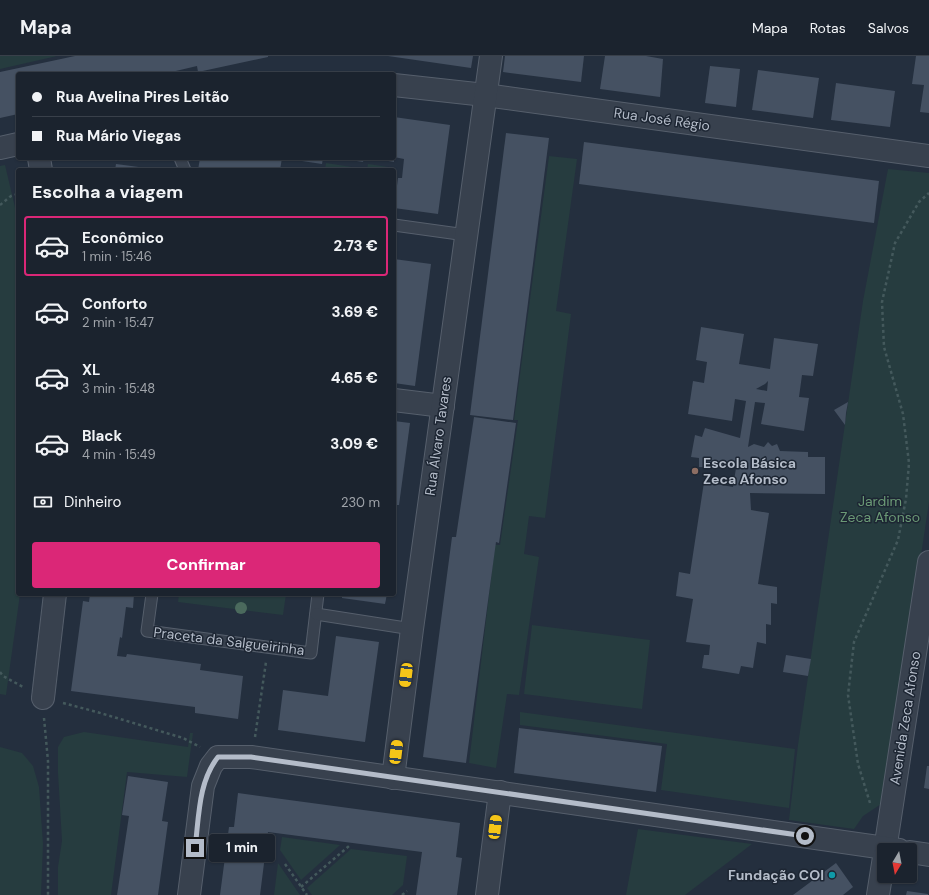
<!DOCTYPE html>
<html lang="pt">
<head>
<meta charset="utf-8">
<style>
  :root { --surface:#1b232e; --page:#242b36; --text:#f1f3f6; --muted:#a0a4aa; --line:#39404a; --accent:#db2777 }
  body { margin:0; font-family:"DM Sans",sans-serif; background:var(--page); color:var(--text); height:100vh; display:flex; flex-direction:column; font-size:15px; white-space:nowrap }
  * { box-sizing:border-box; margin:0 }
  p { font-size:13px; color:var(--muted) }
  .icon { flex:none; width:22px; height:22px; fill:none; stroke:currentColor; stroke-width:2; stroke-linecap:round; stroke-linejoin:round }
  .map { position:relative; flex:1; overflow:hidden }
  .side { position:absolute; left:16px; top:112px; width:380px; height:428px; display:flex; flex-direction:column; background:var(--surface); border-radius:4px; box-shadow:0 1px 3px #0004,0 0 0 1px var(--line) }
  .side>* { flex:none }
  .guide { position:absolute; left:16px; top:16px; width:380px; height:88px; border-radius:4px; box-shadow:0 1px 3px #0004,0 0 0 1px var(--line); display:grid; align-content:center; height:88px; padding:0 16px; background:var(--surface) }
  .needle { width:26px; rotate:190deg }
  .buttons { position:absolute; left:877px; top:787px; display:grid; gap:8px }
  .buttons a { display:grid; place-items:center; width:40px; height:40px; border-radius:4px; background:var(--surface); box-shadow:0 1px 3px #0004,0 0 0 1px var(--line); font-size:20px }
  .end { position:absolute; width:18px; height:18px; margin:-9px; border:5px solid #b4bcc9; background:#111; box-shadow:0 0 0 2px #111 }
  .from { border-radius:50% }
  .bubble { position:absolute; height:28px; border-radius:4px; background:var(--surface); box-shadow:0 1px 3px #0004,0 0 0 1px var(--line); font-size:13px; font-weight:800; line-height:28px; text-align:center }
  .car { position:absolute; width:12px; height:24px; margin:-12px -6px; border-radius:5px; box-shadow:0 0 3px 1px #0007; background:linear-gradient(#f5c518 24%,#345 0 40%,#f5c518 0 76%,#345 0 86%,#f5c518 0) }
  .guide b { display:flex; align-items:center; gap:14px; height:38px; font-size:15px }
  .guide b+b { border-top:1px solid var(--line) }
  .guide i { width:10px; height:10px; background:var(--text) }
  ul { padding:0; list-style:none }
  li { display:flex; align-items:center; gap:12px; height:60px; margin:0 8px 6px; padding:0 8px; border:2px solid transparent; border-radius:4px }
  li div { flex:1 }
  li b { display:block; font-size:15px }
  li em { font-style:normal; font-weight:800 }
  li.on { border-color:var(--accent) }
  li>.icon { width:36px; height:36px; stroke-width:1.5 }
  h2 { padding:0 16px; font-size:18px; line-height:48px }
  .pay { display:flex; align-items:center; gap:10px; height:44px; padding:0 16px; font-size:15px }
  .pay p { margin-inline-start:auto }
  .primary-button { display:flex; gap:8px; margin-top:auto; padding:8px 16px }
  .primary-button a { flex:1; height:46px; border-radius:4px; background:var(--accent); color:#fff; font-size:16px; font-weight:800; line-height:46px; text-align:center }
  header { display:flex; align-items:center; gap:24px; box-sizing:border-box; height:56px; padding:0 20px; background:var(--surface); border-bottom:1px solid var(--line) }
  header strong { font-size:19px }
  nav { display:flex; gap:22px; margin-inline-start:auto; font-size:14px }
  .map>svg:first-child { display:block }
  .green { fill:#263c3f }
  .building { fill:#455162; fill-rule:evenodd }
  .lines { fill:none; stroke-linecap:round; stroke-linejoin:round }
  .lane-casing { stroke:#565f6c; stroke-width:13 }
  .street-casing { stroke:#565f6c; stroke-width:24 }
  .path { stroke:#44595c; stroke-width:2.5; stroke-dasharray:3 3; stroke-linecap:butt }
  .lane { stroke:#38414e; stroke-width:11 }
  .street { stroke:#38414e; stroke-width:22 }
  .tree { fill:#4b6a5d }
  .route { stroke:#b4bcc9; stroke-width:5 }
  .education-dot { fill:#8d6e63; stroke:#1d2633; stroke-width:1.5 }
  .culture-dot { fill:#0f9aa8; stroke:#1d2633; stroke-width:1.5 }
  .labels { text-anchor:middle; stroke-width:3; stroke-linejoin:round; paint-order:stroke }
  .street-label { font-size:14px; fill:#b4bcc9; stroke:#1d2633 }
  .poi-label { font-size:14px; font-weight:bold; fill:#b4bcc9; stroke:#1d2633; text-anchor:start }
  .park-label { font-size:14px; fill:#6b9a76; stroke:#1d2633 }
</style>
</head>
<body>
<header>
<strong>Mapa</strong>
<nav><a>Mapa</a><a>Rotas</a><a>Salvos</a></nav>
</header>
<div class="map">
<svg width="929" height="839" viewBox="0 0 929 839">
  <rect width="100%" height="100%" fill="#242f3e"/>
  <g class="green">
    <polygon points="0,0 57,0 0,13"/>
    <polygon points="549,100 577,103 556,255 571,258 545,462 529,460 524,498 539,501 519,639 507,638 496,712 469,707 495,489 500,489 518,364 514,364"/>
    <polygon points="326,107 358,112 357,114 325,114"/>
    <polygon points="368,108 395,112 394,122 394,114 367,114"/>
    <polygon points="5,109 18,164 18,538 20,538 6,639 0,638 0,110"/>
    <polygon points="888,113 929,117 929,446 884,746 863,760 854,773 789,764 798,689 863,245"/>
    <polygon points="179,538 286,538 283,559 178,546"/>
    <polygon points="532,569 650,584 642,653 524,638"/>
    <polygon points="520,656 795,693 789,752 661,734 667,688 520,669"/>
    <polygon points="84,676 188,691 190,677 193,677 187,721 127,716 111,839 58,839 58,811 62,785 58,717 58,691 64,681"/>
    <polygon points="0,691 22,697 33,710 39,731 43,788 41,839 0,839"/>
    <polygon points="638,773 752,788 685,839 626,839"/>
    <polygon points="282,781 340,789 301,824 280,794"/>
    <polygon points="351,793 407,800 403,829 392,839 312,839 307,832"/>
    <polygon points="278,807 300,839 274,839"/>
  </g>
  <g class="building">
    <polygon points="75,0 268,0 268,1 198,16 197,10 163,18 18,18 18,58 0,62 0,16"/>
    <polygon points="388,0 473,0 471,12"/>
    <polygon points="505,0 584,0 581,26 503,16"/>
    <polygon points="605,0 646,0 663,3 660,41 600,33"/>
    <polygon points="916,0 929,0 929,57 920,56 924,29 912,28"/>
    <polygon points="710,10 740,13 736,51 705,47"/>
    <polygon points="758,14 819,22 813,62 752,54"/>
    <polygon points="836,27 895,35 890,71 831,64"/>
    <polygon points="394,61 450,69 438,158 394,152 398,122 402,122 404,103 394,101"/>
    <polygon points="506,77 549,82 513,364 470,359"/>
    <polygon points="584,86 879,125 874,167 579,128"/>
    <polygon points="200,102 282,102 280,114 257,114 240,112 240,114 198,114"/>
    <polygon points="282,102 323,102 322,108"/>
    <polygon points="337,102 364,102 363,106"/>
    <polygon points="371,102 394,102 394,106"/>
    <polygon points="116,108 154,113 154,114 115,114"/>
    <polygon points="394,203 431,208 415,330 394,327"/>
    <path d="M701 271 744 278 739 308 770 313 774 282 818 288 813 320 802 319 799 341 809 342 804 375 761 368 765 347 755 346 748 391 754 388 764 391 768 386 772 390 777 388 780 395 808 396V401H825V438L750 437 751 454 769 457 758 528 777 531V548L771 547V569L766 568V588L757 586 753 612 741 610 739 618 702 612 704 599H709L710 589 686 586 693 543 676 540 679 516 690 518 704 426 733 431 736 412 699 411V402L691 401 695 379 702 381 705 372 740 382 746 345 735 343 732 365 688 358 693 325 704 327 707 306 696 304ZM768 325 767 335 756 333 765 328Z"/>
    <polygon points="848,346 846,357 845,369 834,354"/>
    <polygon points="474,361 516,367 499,487 496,486 466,707 423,701 452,481 456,481"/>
    <polygon points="394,365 410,367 399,449 394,449"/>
    <polygon points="90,538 134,538 133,552 126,551 122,582 120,581 117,600 126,601 127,598 201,608 200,614 243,620 238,663 195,657 195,651 71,635 83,545 89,546"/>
    <polygon points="342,538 387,538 385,548 342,542"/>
    <polygon points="336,580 379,586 365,686 278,674 283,634 328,640"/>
    <polygon points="786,599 811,603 808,620 783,616"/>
    <polygon points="519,672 662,690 656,736 514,717"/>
    <polygon points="927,710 929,710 929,733 924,732"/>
    <polygon points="128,720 168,726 162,765 168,766 158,839 117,839 129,760 122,759"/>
    <polygon points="238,737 460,767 456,801 462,802 457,839 416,839 422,796 268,776 260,839 220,839 229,771 234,771"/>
    <polygon points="836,807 853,831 843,839 793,839"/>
    <polygon points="907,835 928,838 928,839 906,839"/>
  </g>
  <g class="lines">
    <g class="lane-casing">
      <g id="lane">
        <polyline points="180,102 185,114"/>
        <polyline points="394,169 466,179"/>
        <polyline points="152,538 147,575 311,597 318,538"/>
        <polyline points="316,558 412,573"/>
      </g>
    </g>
    <g class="street-casing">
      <g id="street">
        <polyline points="394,29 485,39 929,100"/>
        <polyline points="0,92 18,88"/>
        <polyline points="39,102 41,114"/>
        <polyline points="394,344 443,350"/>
        <polyline points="43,642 55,538"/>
        <polyline points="393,722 412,573 491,0"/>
        <polyline points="885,794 929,506"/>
        <polyline points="910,796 929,799"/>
        <polyline points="189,839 203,730 211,710 218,701 251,701 899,794"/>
        <polyline points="487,839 500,736"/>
        <polyline points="878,839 884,801"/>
      </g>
    </g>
    <g class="path">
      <polyline points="0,149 11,140 18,138"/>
      <polyline points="0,616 3,620 23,631"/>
      <polyline points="63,647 97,656 183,682 200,691"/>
      <polyline points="44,662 48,705 48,839"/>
      <polyline points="255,681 266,606"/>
      <polyline points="870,747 858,708 848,639 854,586 898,484 906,443 909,407 903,358 884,291 882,246 895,187 919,146 929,137"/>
      <polyline points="285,808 307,839"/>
      <polyline points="301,831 349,790"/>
      <polyline points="402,839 407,835"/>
    </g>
    <use href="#lane" class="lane"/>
    <use href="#street" class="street"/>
  </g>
  <circle class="tree" cx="241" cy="552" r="6"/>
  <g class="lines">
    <path class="route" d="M195 792C199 762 198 726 218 701H251L805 780"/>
  </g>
  <circle class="education-dot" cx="695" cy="415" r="4"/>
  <circle class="culture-dot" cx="832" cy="819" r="4"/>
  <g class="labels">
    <g class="street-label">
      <text transform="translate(662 63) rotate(8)" y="5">Rua José Régio</text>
      <text transform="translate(438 380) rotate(-82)" y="5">Rua Álvaro Tavares</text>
      <text transform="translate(229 585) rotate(7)" y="5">Praceta da Salgueirinha</text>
      <text transform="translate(905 662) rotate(-81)" y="5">Avenida Zeca Afonso</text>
    </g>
    <g class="poi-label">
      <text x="703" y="412">Escola Básica<tspan x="703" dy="16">Zeca Afonso</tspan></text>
      <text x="824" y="824" text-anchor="end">Fundação COI</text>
    </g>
    <g class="park-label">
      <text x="880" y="450">Jardim<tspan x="880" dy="16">Zeca Afonso</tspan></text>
    </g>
  </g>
</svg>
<div class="buttons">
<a><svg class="needle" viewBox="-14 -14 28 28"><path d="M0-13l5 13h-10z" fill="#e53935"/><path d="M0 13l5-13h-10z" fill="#a0a4aa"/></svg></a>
</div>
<i class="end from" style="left:805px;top:780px"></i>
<i class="end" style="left:195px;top:792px"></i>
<div class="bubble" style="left:209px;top:778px;width:66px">1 min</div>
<i class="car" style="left:406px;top:619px;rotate:187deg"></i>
<i class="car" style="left:396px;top:696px;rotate:7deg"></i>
<i class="car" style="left:495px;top:771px;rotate:7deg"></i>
<div class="guide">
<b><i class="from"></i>Rua Avelina Pires Leitão</b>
<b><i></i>Rua Mário Viegas</b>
</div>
<section class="side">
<h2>Escolha a viagem</h2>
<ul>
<li class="on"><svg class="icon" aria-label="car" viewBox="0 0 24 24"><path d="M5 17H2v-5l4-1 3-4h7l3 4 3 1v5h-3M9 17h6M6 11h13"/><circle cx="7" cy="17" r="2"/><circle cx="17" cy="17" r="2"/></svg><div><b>Econômico</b><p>1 min · 15:46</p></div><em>2.73 €</em></li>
<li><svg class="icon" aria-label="car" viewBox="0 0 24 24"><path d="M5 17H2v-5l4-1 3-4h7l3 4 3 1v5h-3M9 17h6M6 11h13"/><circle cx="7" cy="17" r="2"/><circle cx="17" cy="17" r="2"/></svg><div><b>Conforto</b><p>2 min · 15:47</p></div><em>3.69 €</em></li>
<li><svg class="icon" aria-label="car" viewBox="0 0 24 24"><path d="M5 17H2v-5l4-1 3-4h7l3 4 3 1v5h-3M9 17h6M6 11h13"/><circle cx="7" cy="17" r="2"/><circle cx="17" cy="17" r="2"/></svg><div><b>XL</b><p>3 min · 15:48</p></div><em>4.65 €</em></li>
<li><svg class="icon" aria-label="car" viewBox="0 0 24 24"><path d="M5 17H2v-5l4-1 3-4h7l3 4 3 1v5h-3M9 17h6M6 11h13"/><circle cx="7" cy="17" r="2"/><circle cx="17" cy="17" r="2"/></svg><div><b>Black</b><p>4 min · 15:49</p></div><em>3.09 €</em></li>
</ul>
<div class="pay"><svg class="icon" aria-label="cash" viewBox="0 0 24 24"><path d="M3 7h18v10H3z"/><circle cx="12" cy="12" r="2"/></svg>Dinheiro<p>230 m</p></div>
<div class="primary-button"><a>Confirmar</a></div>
</section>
</div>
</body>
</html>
